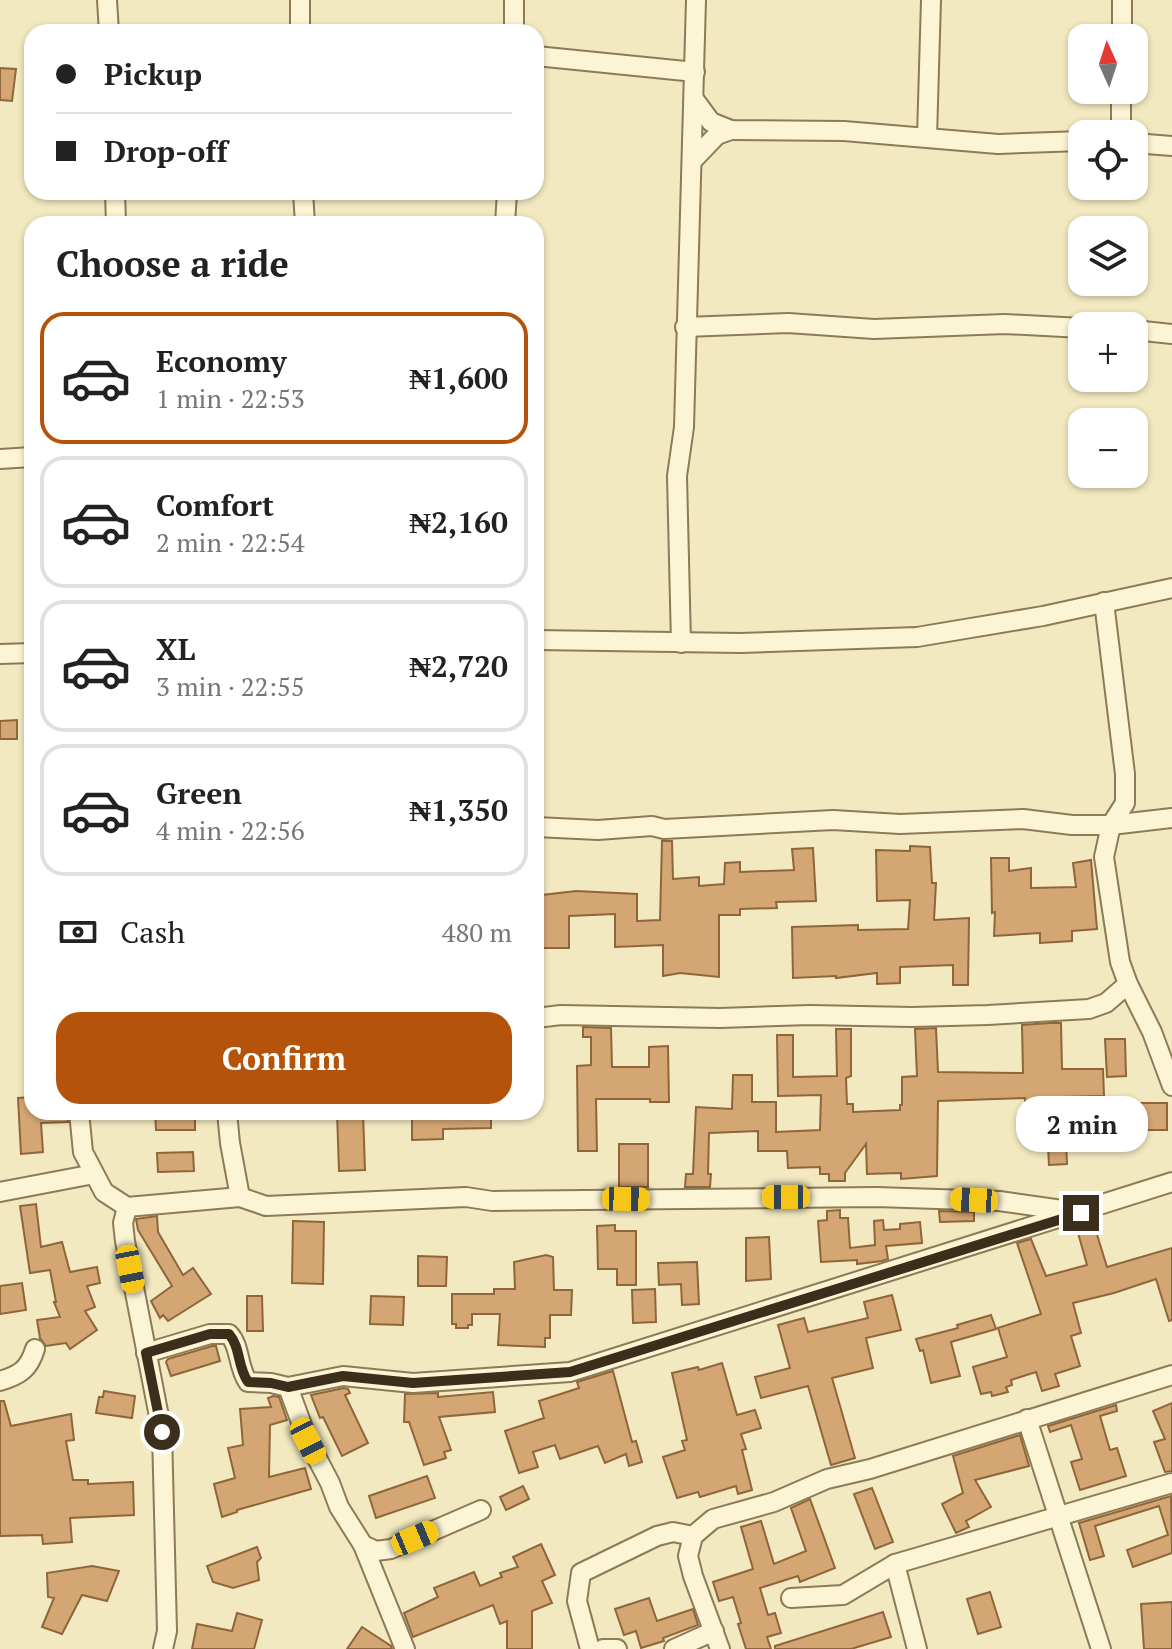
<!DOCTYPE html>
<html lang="en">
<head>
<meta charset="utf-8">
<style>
  :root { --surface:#fff; --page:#f2f2f2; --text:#222; --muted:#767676; --line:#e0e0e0; --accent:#b45309 }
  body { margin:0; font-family:"PT Serif",serif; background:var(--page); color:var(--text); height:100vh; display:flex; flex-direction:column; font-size:30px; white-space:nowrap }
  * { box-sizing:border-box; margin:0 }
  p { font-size:26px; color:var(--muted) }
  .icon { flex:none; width:44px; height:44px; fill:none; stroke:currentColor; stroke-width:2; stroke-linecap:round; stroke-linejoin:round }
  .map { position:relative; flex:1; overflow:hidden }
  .drawer { position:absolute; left:24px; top:216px; width:520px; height:904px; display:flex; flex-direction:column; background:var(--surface); border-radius:24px; box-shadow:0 2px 6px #0004 }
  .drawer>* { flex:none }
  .top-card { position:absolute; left:24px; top:24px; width:520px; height:176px; border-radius:24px; box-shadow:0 2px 6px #0004; display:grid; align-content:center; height:176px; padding:0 32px; background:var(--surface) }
  .needle { width:52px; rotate:357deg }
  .fabs { position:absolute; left:1068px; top:24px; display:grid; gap:16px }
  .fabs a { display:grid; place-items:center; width:80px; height:80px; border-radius:16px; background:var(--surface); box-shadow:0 2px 6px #0004; font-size:40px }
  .end { position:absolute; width:36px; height:36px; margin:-18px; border:10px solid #3b2f1c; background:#fff; box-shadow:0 0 0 4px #fff }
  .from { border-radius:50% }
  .bubble { position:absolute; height:56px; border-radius:24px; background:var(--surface); box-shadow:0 2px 6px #0004; font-size:26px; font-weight:700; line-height:56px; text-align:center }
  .car { position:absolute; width:24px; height:48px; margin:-24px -12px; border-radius:10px; box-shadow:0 0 6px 2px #0007; background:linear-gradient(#f5c518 24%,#345 0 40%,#f5c518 0 76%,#345 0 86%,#f5c518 0) }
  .top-card b { display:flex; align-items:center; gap:28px; height:76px; font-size:30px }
  .top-card b+b { border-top:2px solid var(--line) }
  .top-card i { width:20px; height:20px; background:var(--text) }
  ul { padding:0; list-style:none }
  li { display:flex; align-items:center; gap:24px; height:132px; margin:0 16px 12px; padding:0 16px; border:4px solid var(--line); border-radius:24px }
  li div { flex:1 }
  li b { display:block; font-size:30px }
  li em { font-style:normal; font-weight:700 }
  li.current { border-color:var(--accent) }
  li>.icon { width:72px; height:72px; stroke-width:1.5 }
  h2 { padding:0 32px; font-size:36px; line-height:96px }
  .pay { display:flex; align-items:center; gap:20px; height:88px; padding:0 32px; font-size:30px }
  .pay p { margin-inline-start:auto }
  .cta { display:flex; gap:16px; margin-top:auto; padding:16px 32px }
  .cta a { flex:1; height:92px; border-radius:24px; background:var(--accent); color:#fff; font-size:32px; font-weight:700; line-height:92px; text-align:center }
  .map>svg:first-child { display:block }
  .building { fill:#d4a673; stroke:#8f653a; stroke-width:2 }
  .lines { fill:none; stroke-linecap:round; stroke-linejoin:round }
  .minor-casing { stroke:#8d7a56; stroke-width:22 }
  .minor { stroke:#fcf5d5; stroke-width:18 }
  .route { stroke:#3b2f1c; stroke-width:10 }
</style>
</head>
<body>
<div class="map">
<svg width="1172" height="1649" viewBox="0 0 1172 1649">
  <rect width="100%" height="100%" fill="#f2e9c0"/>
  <g class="building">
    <polygon points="0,68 16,69 12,101 0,100"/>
    <polygon points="17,720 17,739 0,739 0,721"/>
    <polygon points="662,841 672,841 673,879 699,877 699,886 724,884 725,863 740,862 740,872 794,870 792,849 813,848 816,901 776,902 777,908 740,909 740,915 719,915 719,977 680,973 663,976 663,945 615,947 615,914 569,916 569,948 536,948 538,922 542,922 542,895 576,891 637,894 637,921 660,920"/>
    <polygon points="910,846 930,847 932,883 936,883 934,920 969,918 968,985 953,985 953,965 900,967 900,983 877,984 877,973 836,978 836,976 793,978 792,927 858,925 858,930 908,929 910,900 877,901 876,850 910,851"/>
    <polygon points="991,858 1009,858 1009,871 1031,868 1031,888 1076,887 1073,863 1091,860 1097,929 1072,931 1072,941 1040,943 1040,933 994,936 995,912 992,913"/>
    <polygon points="1050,1023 1061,1023 1062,1069 1103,1069 1104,1096 1064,1097 1067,1164 1049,1165 1047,1128 1026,1129 1025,1098 938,1101 937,1176 901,1179 901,1173 867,1174 866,1144 845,1173 845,1181 829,1181 829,1174 820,1174 820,1167 788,1168 787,1151 758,1151 758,1131 709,1133 708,1174 711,1174 710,1187 685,1187 686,1174 693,1174 696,1107 732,1109 733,1075 752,1075 752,1102 776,1102 776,1132 820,1130 821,1095 778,1096 777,1035 793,1035 793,1077 837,1076 836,1029 851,1029 851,1076 846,1078 847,1104 853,1104 853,1112 900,1110 900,1105 902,1105 902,1077 917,1076 915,1029 936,1028 938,1072 1023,1073 1022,1025"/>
    <polygon points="583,1027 611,1028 612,1067 649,1067 649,1047 668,1046 669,1102 650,1102 650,1099 596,1099 597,1151 578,1151 577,1066 591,1065 591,1037 583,1037"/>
    <polygon points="1105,1039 1125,1039 1126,1076 1107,1077"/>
    <polygon points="32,1097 32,1112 67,1112 68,1122 41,1123 43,1152 21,1154 18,1098"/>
    <rect x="1107" y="1103" width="60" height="27"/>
    <polygon points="155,1112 195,1112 195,1130 156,1130"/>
    <polygon points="363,1112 365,1170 339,1171 337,1113"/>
    <polygon points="412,1112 491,1112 491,1128 443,1129 443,1139 412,1140"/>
    <rect x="619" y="1144" width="29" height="43"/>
    <polygon points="193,1152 194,1171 158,1172 157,1153"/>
    <polygon points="36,1204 41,1247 62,1242 70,1272 97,1267 100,1283 87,1286 95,1307 85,1311 97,1330 70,1349 66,1343 46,1346 40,1338 37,1320 60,1317 54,1302 56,1302 50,1270 30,1273 20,1206"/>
    <polygon points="840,1210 840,1218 848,1218 850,1248 875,1245 874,1221 883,1220 884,1230 900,1229 900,1224 920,1222 922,1243 886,1246 888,1259 882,1261 857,1264 857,1260 821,1262 818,1221 827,1220 827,1211"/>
    <polygon points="939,1211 974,1212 974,1221 940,1222"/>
    <polygon points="157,1216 158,1232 183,1275 193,1268 211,1294 168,1321 163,1315 160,1318 151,1301 172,1286 138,1230 136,1219"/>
    <polygon points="293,1221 324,1222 323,1284 292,1283"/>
    <polygon points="615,1225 615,1231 636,1231 636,1285 617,1285 617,1269 598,1269 597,1226"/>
    <polygon points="1095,1228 1107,1267 1172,1248 1172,1320 1169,1321 1156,1279 1114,1293 1073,1303 1081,1333 1071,1336 1080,1366 1055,1374 1059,1386 1042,1391 1036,1372 1011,1380 1012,1385 1006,1387 1008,1392 992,1396 991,1392 981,1394 973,1367 1007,1357 998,1328 1041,1314 1017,1243 1031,1239 1046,1276 1087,1265 1078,1233"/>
    <polygon points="769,1237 771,1279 746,1281 746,1238"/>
    <polygon points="546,1255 553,1257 554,1290 572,1290 571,1315 550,1315 550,1338 545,1338 545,1347 498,1345 500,1314 472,1314 472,1325 468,1325 468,1328 456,1328 456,1324 452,1324 452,1294 494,1294 494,1289 515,1289 514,1262"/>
    <polygon points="418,1256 447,1257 446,1286 418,1286"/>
    <polygon points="697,1262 699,1304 682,1305 681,1284 659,1285 658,1263"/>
    <polygon points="22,1283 26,1310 0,1314 0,1286"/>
    <polygon points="655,1289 656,1322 633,1323 632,1290"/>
    <polygon points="892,1295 901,1330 866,1338 873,1368 832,1378 855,1458 831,1465 808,1386 761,1398 755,1377 790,1368 778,1325 804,1318 808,1332 868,1318 864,1302"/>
    <polygon points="247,1296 262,1296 263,1331 247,1331"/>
    <polygon points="371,1296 404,1297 403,1325 370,1324"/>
    <polygon points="991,1315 996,1329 951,1342 960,1376 931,1383 923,1350 920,1351 916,1339 958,1328 957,1325"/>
    <polygon points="212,1346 216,1346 220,1361 171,1376 166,1362 168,1359"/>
    <polygon points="722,1363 737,1415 755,1410 761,1428 741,1434 746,1449 742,1450 752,1490 738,1494 736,1486 700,1497 698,1492 677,1498 663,1457 685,1450 682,1441 687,1440 672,1373 698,1367 699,1370"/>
    <polygon points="613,1371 632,1442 636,1441 642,1462 629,1466 626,1454 605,1463 598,1446 560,1459 555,1445 533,1452 538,1467 519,1473 505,1431 544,1418 539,1401 579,1388 577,1382"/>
    <polygon points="344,1388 348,1389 350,1393 345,1395 368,1443 342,1456 323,1417 320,1418 311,1395"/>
    <polygon points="104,1391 135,1396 132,1418 96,1413 99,1397 103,1397"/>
    <polygon points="493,1392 495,1412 439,1417 451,1450 444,1452 446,1458 424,1465 409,1422 404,1422 405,1394 438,1393 438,1397"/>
    <polygon points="273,1396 279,1397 287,1420 270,1425 269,1477 305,1468 311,1489 237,1510 237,1512 222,1517 214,1484 235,1478 228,1448 243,1445 240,1409 271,1407 268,1398"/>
    <polygon points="0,1401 4,1401 11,1426 71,1414 74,1440 66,1441 73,1480 88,1480 88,1484 133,1482 134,1515 70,1518 72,1542 43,1544 42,1535 0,1536"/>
    <polygon points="1172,1403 1172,1471 1165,1472 1154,1442 1165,1439 1153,1411"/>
    <polygon points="1116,1405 1117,1411 1100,1416 1110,1450 1117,1448 1126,1476 1080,1490 1071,1462 1082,1459 1071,1425 1050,1432 1048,1426"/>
    <polygon points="1020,1435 1029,1466 975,1480 991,1507 966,1521 969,1527 956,1533 942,1504 963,1493 953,1456"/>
    <polygon points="427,1476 435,1498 376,1518 369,1496"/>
    <polygon points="523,1486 529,1499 506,1510 500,1497"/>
    <polygon points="872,1488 893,1542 875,1549 854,1494"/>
    <polygon points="1171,1496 1172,1553 1133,1567 1127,1550 1168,1535 1159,1506 1095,1526 1104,1556 1090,1560 1079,1523"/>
    <polygon points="810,1499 835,1568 800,1582 798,1576 760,1588 768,1615 775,1613 781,1633 767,1637 771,1649 746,1649 738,1624 741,1623 733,1597 719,1601 713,1582 753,1569 741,1527 761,1521 774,1564 806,1551 791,1508"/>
    <polygon points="541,1544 555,1575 542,1581 552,1603 532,1611 532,1649 507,1649 507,1621 500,1624 493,1605 413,1637 404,1613 438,1597 434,1588 474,1572 480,1586 502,1577 500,1573 518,1567 513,1557"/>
    <polygon points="257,1547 261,1558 257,1562 259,1580 233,1588 213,1582 207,1566"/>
    <polygon points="92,1566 119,1571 107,1601 82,1595 62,1634 42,1627 54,1598 48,1597 47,1573"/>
    <polygon points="990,1592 1001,1627 978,1634 967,1599"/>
    <polygon points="649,1598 657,1621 693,1609 698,1625 663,1638 664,1641 641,1648 636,1631 624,1635 615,1609"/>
    <polygon points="1172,1602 1172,1649 1144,1649 1141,1604"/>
    <polygon points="883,1612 891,1637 851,1649 775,1649 775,1646"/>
    <polygon points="237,1613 262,1620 254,1649 192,1649 197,1624 232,1631"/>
    <polygon points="362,1627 391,1646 392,1649 347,1649"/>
  </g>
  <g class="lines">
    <g class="minor-casing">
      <g id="minor">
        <polyline points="107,0 109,32"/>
        <polyline points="300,32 300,0"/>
        <polyline points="514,32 514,0"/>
        <polyline points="1122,38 1122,0"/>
        <polyline points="536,56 695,72"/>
        <polyline points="694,99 711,122 731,130 844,131 998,144 1082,141"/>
        <polyline points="1121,134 1121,90"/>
        <polyline points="927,137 931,0"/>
        <polyline points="1134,143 1172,146"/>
        <polyline points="693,160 717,135 731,130"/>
        <polyline points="115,192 116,224"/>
        <polyline points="303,192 305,224"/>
        <polyline points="505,224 507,192"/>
        <polyline points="685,327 788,323 874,329 1005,324 1082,328"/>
        <polyline points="1134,330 1172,334"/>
        <polyline points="0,459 32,457"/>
        <polyline points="536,640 740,643 917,637 1043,616 1172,588"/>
        <polyline points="681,643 677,476 684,427 696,0"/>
        <polyline points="0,654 32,653"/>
        <polyline points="536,827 598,830 652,826 664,829 833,820 900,824 1023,819 1072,825 1111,825 1172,818"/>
        <polyline points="1128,984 1152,1032 1172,1086"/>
        <polyline points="536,1018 561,1015 720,1018 810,1015 912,1017 988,1015 1089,1009 1106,1003 1128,984 1120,962 1104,857 1111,825 1125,803 1125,774 1104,602"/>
        <polyline points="79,1112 83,1152 104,1192 127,1207 123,1223 125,1241 162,1432 167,1631 163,1649"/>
        <polyline points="227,1112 230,1143 240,1197 266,1206 466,1197 492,1201 876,1197 999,1201 1076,1212"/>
        <polyline points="0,1192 94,1174"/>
        <polyline points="127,1207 240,1197"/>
        <path d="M146 1353 210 1334H229C241 1347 237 1366 248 1382L271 1383 288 1387 343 1376 413 1383 570 1372 1172 1182"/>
        <path d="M0 1381C20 1375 29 1369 35 1349"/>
        <polyline points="288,1387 308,1441 330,1483 339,1507 363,1545 376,1551 391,1549 481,1510"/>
        <polyline points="1027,1419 1101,1649"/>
        <polyline points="363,1545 405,1649"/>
        <polyline points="895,1564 917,1649"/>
        <polyline points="791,1598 843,1595 895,1564 1172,1483"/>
        <polyline points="590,1649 577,1601 581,1573 657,1536 673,1532 693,1536"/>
        <polyline points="603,1649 617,1649"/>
        <polyline points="674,1649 714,1631"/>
        <polyline points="720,1649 693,1576 688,1556 693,1536 713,1519 774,1502 827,1479 870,1469 1172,1375"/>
      </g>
    </g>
    <use href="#minor" class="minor"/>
  </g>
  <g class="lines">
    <path class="route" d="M162 1432 146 1353 210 1334H229C241 1348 237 1366 248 1382L271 1383 288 1387 343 1376 413 1383 570 1372 1081 1213"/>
  </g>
</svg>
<div class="fabs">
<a><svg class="needle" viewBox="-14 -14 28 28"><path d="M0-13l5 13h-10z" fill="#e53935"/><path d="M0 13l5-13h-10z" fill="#767676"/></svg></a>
<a><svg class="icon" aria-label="locate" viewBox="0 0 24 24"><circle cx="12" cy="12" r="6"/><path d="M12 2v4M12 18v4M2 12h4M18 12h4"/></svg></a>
<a><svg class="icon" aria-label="layers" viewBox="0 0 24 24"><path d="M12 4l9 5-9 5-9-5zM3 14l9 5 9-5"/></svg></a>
<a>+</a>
<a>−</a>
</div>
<i class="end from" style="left:162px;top:1432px"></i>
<i class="end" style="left:1081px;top:1213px"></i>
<div class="bubble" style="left:1016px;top:1096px;width:132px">2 min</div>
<i class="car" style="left:786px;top:1197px;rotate:270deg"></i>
<i class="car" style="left:626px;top:1199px;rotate:91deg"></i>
<i class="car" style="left:974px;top:1200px;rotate:273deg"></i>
<i class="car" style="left:130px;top:1269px;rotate:169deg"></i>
<i class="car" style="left:308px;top:1441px;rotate:153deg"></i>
<i class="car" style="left:415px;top:1538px;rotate:67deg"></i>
<div class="top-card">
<b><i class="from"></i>Pickup</b>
<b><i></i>Drop-off</b>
</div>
<section class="drawer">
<h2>Choose a ride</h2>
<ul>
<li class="current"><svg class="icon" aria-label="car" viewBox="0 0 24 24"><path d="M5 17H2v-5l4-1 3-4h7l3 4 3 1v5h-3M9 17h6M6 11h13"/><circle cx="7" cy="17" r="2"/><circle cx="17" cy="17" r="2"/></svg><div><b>Economy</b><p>1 min · 22:53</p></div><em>₦1,600</em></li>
<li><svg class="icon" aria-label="car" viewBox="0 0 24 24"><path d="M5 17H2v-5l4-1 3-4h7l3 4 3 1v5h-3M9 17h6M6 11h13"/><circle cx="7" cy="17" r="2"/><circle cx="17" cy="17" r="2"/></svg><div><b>Comfort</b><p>2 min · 22:54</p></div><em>₦2,160</em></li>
<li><svg class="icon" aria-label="car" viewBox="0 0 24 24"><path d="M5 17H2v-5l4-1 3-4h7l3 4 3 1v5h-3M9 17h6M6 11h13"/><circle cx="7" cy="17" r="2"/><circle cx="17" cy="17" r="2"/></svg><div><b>XL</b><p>3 min · 22:55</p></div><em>₦2,720</em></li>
<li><svg class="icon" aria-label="car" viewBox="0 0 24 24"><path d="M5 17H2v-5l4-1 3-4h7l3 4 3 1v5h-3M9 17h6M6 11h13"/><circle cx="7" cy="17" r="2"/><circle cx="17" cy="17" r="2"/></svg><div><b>Green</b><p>4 min · 22:56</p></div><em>₦1,350</em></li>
</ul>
<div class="pay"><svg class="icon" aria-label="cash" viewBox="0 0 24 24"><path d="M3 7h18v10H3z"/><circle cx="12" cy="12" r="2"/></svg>Cash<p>480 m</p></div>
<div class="cta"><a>Confirm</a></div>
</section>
</div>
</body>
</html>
